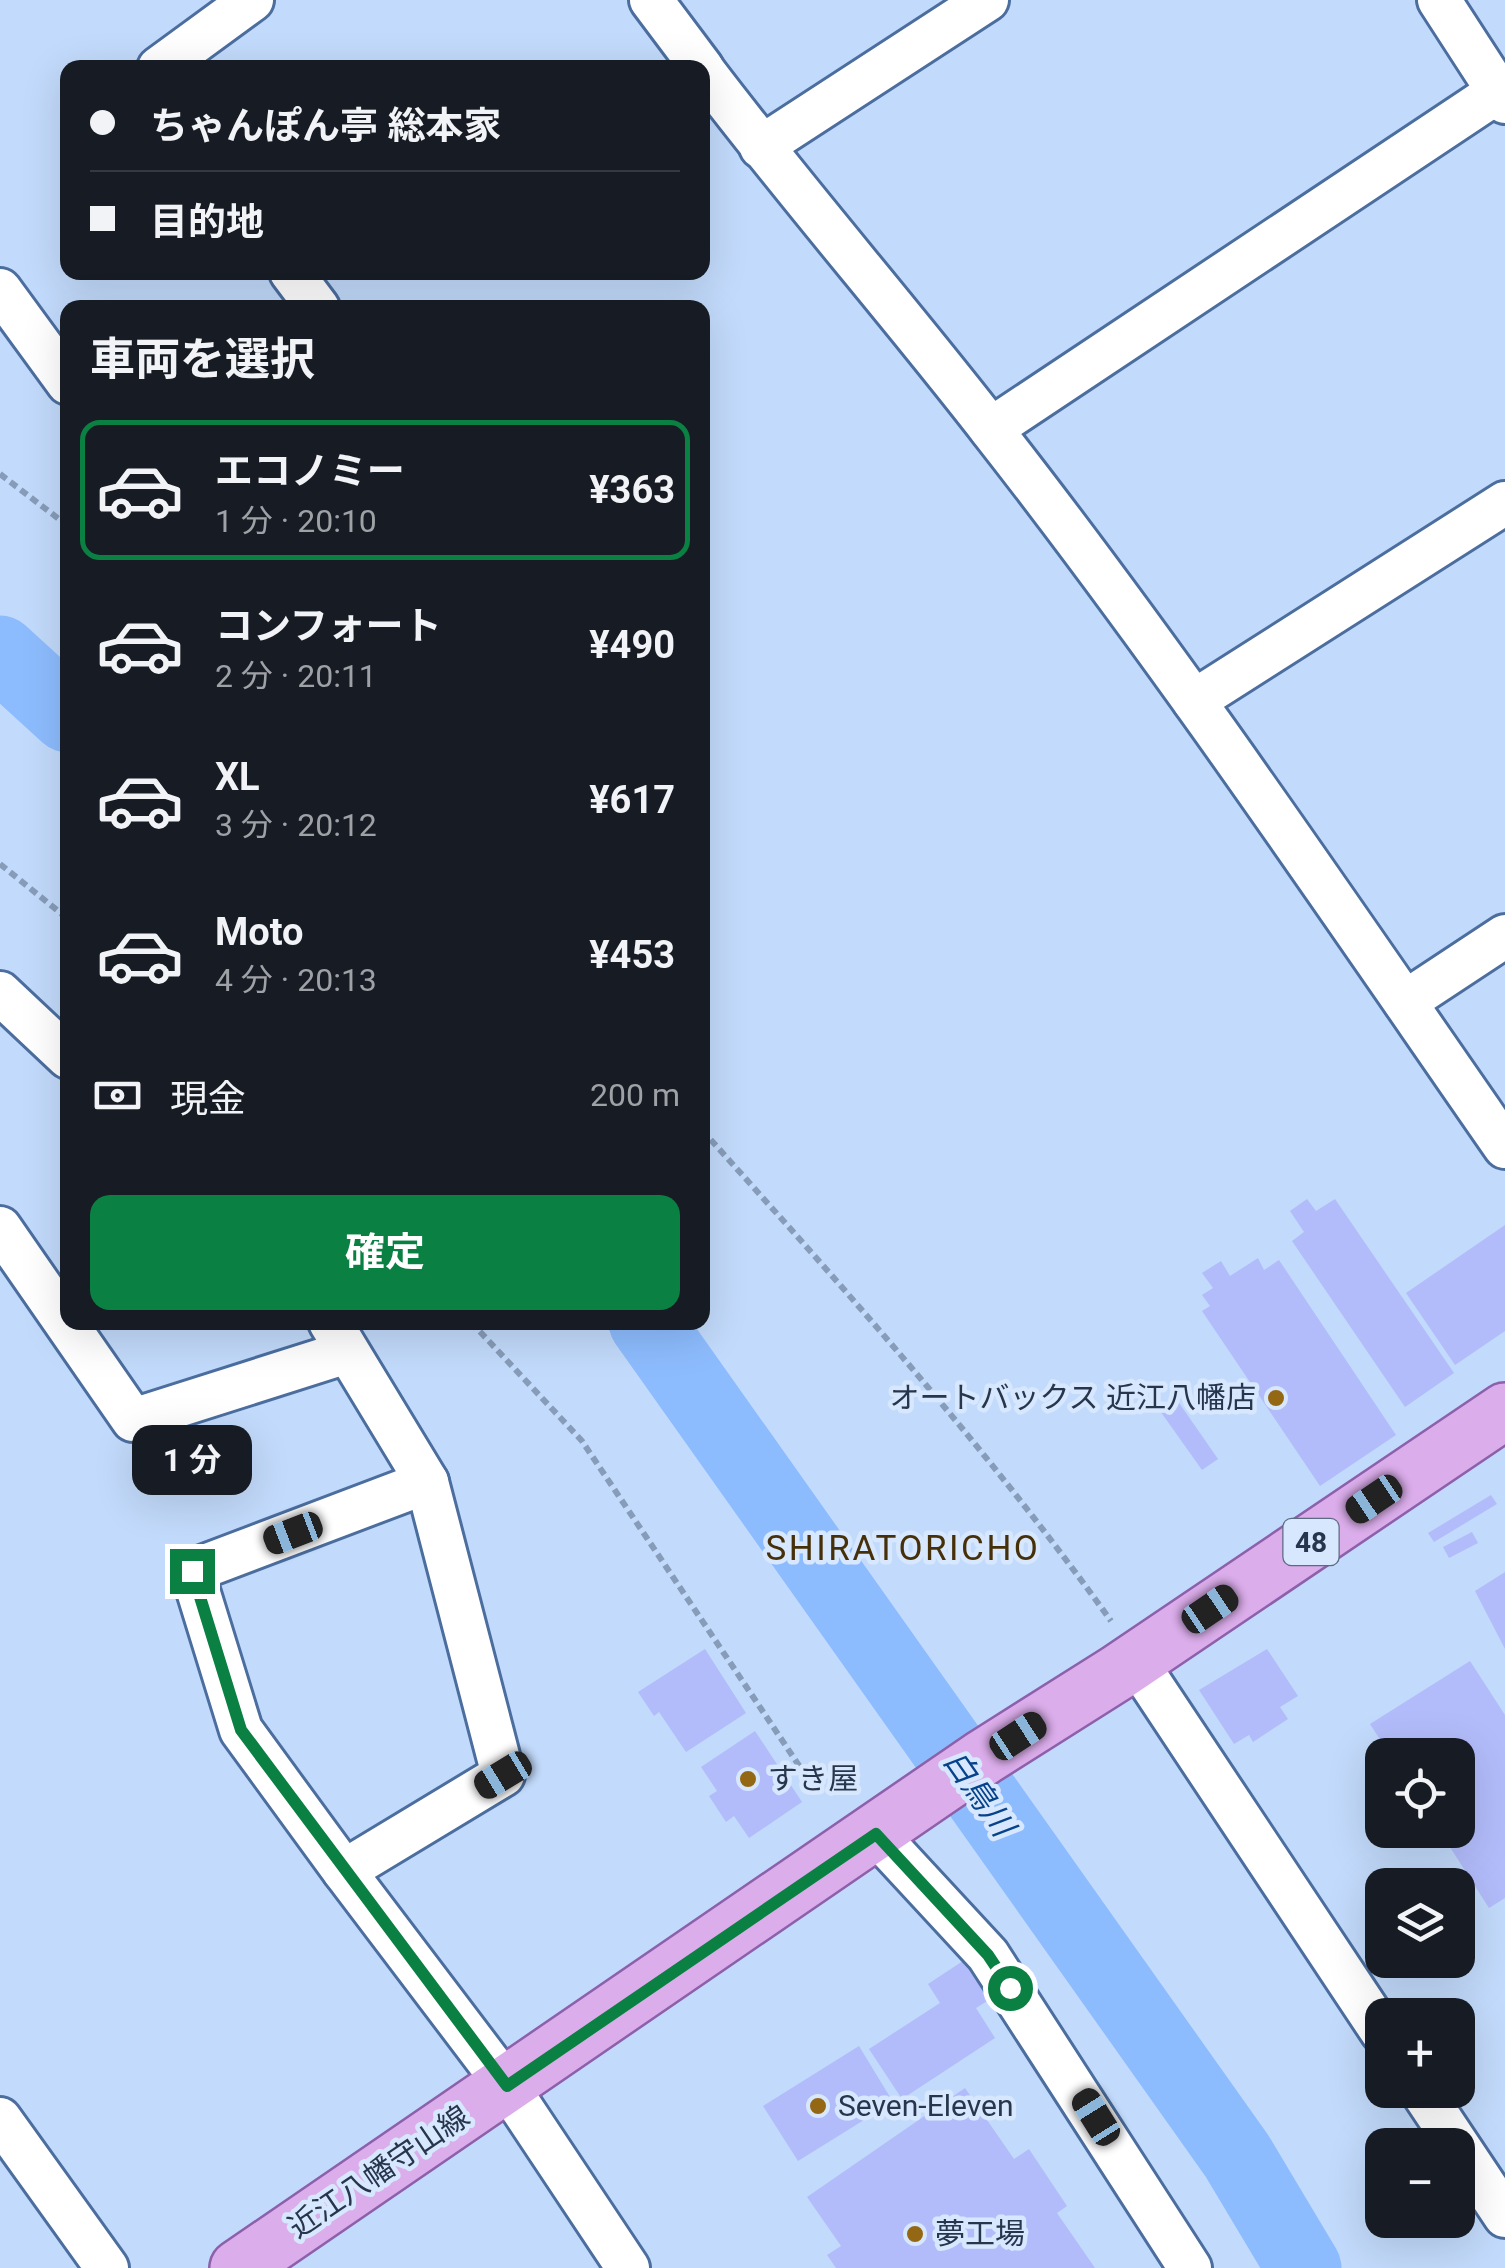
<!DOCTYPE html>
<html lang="ja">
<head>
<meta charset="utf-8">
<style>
  :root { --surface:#171b24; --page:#242831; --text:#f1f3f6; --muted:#9ea1a6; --line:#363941; --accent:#0b8043 }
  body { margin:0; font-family:Roboto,"Noto Sans JP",sans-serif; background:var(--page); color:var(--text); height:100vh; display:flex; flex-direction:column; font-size:38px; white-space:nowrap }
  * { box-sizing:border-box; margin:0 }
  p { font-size:32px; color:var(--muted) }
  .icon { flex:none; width:55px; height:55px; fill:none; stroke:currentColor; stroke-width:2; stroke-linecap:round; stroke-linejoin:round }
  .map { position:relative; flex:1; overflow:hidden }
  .drawer { position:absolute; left:60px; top:300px; width:650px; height:1030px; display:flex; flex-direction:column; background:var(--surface); border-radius:20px; box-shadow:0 10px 40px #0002 }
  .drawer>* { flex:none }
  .guide { position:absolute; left:60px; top:60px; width:650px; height:220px; border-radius:20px; box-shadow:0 10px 40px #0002; display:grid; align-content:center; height:220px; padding:0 30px; background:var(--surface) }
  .controls { position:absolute; left:1365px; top:1738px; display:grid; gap:20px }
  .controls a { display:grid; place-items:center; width:110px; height:110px; border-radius:20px; background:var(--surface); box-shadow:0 10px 40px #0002; font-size:50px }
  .end { position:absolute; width:45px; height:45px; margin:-22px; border:12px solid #0b8043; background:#fff; box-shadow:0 0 0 5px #fff }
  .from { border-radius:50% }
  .bubble { position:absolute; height:70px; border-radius:20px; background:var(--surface); box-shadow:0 10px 40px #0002; font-size:32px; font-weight:700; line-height:70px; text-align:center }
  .car { position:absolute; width:30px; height:60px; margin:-30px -15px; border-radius:12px; box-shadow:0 0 8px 2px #0007; background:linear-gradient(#222 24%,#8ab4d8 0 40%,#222 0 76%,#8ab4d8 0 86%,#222 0) }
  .guide b { display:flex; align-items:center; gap:35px; height:95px; font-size:38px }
  .guide b+b { border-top:2px solid var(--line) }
  .guide i { width:25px; height:25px; background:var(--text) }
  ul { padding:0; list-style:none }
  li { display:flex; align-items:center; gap:30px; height:140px; margin:0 20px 15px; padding:0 10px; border:5px solid transparent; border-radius:20px }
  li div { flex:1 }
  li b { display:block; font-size:38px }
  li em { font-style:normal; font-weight:700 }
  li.selected { border-color:var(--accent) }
  li>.icon { width:90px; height:90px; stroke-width:1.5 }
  h2 { padding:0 30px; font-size:45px; line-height:120px }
  .pay { display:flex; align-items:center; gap:25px; height:110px; padding:0 30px; font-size:38px }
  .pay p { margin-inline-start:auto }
  .cta { display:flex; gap:20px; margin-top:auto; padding:20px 30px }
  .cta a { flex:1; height:115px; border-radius:20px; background:var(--accent); color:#fff; font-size:40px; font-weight:700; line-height:115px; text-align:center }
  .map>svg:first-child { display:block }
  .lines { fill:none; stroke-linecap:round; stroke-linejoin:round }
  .river { stroke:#8dbcfe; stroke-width:75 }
  .building { fill:#b2bcfa }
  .minor-casing { stroke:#4b6e9f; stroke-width:48 }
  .major-casing { stroke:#8c60aa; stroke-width:60 }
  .path { stroke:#879cb8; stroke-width:6; stroke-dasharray:8 5; stroke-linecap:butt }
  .minor { stroke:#fff; stroke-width:42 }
  .major { stroke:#dbadeb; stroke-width:55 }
  .route { stroke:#0b8043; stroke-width:12 }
  .poi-dot { fill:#946714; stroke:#d7e7fd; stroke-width:4 }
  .labels { text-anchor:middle; stroke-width:9; stroke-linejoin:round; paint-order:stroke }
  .shield { fill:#d7e7fd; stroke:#5c6b81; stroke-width:2.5 }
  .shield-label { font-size:28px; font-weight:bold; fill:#27364c }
  .poi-label { font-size:30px; fill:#27364c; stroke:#d7e7fd; text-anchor:start }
  .street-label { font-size:30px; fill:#27364c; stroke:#d7e7fd }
  .water-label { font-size:32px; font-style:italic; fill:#07438a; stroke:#d7e7fd }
  .quarter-label { font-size:35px; letter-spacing:2.5px; fill:#46300a; stroke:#d7e7fd }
</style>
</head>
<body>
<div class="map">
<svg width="1505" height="2268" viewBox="0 0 1505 2268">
  <rect width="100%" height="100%" fill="#c2dafb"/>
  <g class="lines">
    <g class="river">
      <polyline points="0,653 68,715"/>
      <polyline points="646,1322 1237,2156 1304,2268"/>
    </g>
  </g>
  <g class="building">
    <polygon points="1307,1199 1316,1211 1335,1199 1454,1373 1405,1407 1292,1241 1304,1232 1290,1211"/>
    <polygon points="1505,1225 1505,1331 1455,1365 1406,1293"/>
    <polygon points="1258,1258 1264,1270 1279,1260 1396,1435 1320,1486 1202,1311 1210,1306 1202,1295 1213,1288 1202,1273 1221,1261 1230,1276"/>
    <polygon points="1175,1397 1218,1459 1202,1470 1158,1408"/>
    <polygon points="1491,1495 1497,1504 1434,1542 1428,1533"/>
    <polygon points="1472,1532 1478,1543 1449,1558 1443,1547"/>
    <polygon points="1505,1572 1505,1649 1475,1591"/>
    <polygon points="705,1649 746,1713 686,1752 659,1712 654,1716 638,1692"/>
    <polygon points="1267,1649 1298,1696 1280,1707 1288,1719 1253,1742 1249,1735 1234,1744 1199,1690"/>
    <polygon points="1470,1661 1505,1715 1505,1898 1489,1908 1439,1830 1458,1830 1458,1755 1390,1755 1370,1724"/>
    <polygon points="755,1731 802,1802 749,1838 734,1816 726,1822 709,1796 717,1791 701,1767"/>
    <polygon points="966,1959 992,1998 976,2008 995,2038 902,2099 869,2049 940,2003 928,1984"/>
    <polygon points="859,2046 893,2102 798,2161 763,2106"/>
    <polygon points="965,2088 1014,2159 1029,2149 1067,2206 1057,2213 1095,2268 836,2268 827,2255 841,2246 807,2197"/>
  </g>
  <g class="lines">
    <g class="minor-casing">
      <g id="minor">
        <polyline points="651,0 702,68"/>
        <polyline points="1439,0 1505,102"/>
        <polyline points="159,68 252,0"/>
        <path d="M702 69C795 192 896 307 990 428 1172 660 1337 905 1505 1147"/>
        <polyline points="761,147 987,0"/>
        <polyline points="291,272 318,308"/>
        <polyline points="0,290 68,383"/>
        <polyline points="991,429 1505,87"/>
        <polyline points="1194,701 1505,503"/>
        <polyline points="0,993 68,1057"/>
        <polyline points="1405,1002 1505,936"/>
        <polyline points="0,1228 133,1420 347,1352"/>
        <polyline points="330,1322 427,1482 503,1775 344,1871 507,2086 628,2268"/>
        <polyline points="1135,1660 1382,2032"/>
        <polyline points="876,1834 988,1955 1190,2268"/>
        <polyline points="344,1871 241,1730 192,1571 427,1482"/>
        <polyline points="1421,2090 1505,2216"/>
        <polyline points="0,2119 107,2268"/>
      </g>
    </g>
    <g class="major-casing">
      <polyline id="major" points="238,2268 984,1757 1117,1673 1505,1411"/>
    </g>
    <g class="path">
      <polyline points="0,474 68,526"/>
      <polyline points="0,864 68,919"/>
      <path d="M702 1130C844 1288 987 1448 1111 1621"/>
      <polyline points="471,1322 582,1441 816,1791"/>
    </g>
    <use href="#minor" class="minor"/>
    <use href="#major" class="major"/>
  </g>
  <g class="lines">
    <polyline class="route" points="192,1571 241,1730 507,2086 876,1834 988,1955 1010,1988"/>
  </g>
  <g class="poi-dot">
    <circle cx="1276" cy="1398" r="10"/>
    <circle cx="748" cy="1779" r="10"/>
    <circle cx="818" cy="2106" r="10"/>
    <circle cx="915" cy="2234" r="10"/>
  </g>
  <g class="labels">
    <rect class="shield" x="1283.5" y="1519" width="55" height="46" rx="8"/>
    <g class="shield-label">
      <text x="1311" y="1552">48</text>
    </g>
    <g class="poi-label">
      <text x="1256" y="1408" text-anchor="end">オートバックス 近江八幡店</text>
      <text x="768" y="1789">すき屋</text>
      <text x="838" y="2116">Seven-Eleven</text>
      <text x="935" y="2244">夢工場</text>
    </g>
    <g class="street-label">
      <text transform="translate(379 2172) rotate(-34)" y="10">近江八幡守山線</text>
    </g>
    <g class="water-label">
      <text transform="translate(979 1793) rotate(55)" y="11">白鳥川</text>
    </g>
    <g class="quarter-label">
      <text x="903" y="1560">SHIRATORICHO</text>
    </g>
  </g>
</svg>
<div class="controls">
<a><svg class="icon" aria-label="locate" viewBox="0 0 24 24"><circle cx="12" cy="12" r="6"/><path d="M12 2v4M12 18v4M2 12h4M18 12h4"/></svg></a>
<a><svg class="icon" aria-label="layers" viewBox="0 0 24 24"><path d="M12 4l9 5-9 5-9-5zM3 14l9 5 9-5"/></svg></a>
<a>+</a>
<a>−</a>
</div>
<i class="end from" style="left:1010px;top:1988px"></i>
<i class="end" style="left:192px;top:1571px"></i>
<div class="bubble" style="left:132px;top:1425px;width:120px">1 分</div>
<i class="car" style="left:1374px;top:1499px;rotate:236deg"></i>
<i class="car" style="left:293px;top:1533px;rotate:249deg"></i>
<i class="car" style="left:1210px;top:1609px;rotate:56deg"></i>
<i class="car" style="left:1018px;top:1736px;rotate:57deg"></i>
<i class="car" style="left:503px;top:1775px;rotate:239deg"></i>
<i class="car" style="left:1096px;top:2117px;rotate:328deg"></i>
<div class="guide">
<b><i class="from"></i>ちゃんぽん亭 総本家</b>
<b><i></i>目的地</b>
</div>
<section class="drawer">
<h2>車両を選択</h2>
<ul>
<li class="selected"><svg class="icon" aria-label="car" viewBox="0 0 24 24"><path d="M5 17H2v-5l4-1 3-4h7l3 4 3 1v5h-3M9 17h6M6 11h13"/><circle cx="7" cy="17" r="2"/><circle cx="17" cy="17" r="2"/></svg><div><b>エコノミー</b><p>1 分 · 20:10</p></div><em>¥363</em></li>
<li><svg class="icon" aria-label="car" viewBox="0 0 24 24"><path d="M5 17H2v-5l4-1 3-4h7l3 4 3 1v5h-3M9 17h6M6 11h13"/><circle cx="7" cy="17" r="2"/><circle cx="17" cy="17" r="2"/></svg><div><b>コンフォート</b><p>2 分 · 20:11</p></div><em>¥490</em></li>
<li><svg class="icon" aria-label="car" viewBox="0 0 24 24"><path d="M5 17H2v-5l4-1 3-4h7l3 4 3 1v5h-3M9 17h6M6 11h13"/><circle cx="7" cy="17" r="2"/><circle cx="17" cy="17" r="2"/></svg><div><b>XL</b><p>3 分 · 20:12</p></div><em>¥617</em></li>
<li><svg class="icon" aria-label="car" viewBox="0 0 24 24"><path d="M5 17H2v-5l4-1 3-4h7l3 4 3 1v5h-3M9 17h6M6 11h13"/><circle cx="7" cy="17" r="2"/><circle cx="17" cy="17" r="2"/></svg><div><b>Moto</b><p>4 分 · 20:13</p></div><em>¥453</em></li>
</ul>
<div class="pay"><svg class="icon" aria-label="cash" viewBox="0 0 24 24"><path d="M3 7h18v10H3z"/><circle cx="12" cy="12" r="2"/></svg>現金<p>200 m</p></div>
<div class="cta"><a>確定</a></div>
</section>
</div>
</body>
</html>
